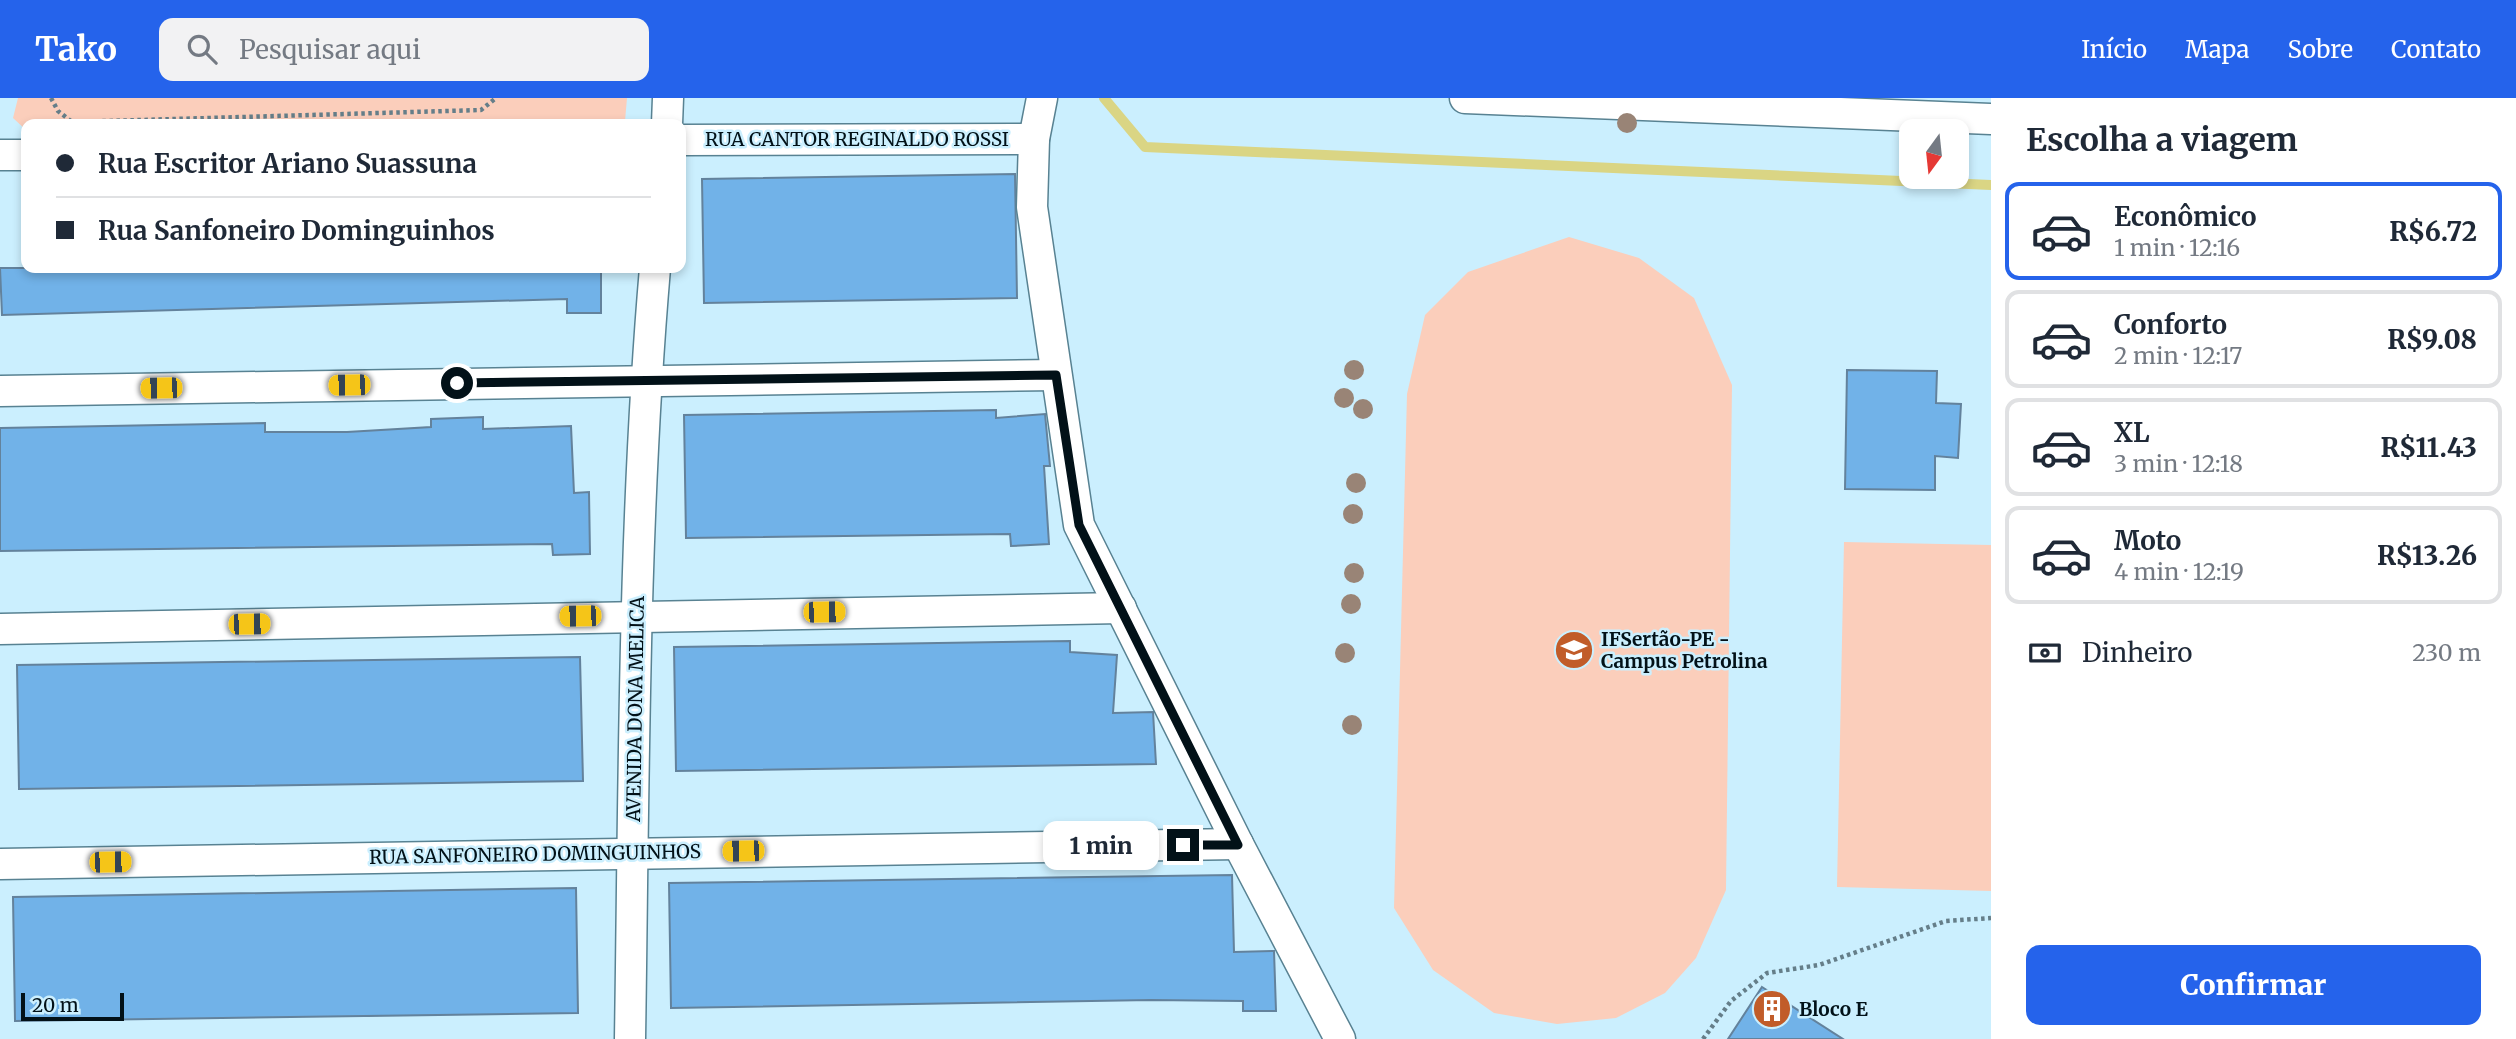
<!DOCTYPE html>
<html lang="pt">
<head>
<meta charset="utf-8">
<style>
  :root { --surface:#fff; --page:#f2f2f3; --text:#1f2937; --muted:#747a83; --line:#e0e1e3; --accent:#2563eb }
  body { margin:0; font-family:Merriweather,serif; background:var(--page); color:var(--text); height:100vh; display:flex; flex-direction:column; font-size:26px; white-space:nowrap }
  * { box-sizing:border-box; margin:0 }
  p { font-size:23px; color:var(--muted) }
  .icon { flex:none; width:38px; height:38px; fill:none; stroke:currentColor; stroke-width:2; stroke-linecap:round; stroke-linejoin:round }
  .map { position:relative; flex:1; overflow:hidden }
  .details { display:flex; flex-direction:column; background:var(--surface); width:525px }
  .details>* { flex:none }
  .guide { position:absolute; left:21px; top:21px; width:665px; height:154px; border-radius:14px; box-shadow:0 4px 10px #0003; display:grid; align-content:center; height:154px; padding:0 35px; background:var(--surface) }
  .needle { width:46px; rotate:195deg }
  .fabs { position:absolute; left:1899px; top:21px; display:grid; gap:14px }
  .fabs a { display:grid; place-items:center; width:70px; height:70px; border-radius:14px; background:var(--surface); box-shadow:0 4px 10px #0003; font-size:35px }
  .scale { position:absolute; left:21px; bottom:18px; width:103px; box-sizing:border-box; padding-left:7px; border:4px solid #021118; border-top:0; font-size:19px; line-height:24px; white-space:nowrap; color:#021118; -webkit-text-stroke:5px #cbeffe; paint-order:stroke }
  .end { position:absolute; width:32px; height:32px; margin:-16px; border:9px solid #021118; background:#fff; box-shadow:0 0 0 4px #fff }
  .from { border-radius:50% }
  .bubble { position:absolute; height:49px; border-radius:14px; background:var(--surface); box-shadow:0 4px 10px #0003; font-size:23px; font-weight:800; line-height:49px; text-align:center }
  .car { position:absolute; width:21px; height:42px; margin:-21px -10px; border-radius:9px; box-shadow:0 0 5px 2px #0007; background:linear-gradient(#f5c518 24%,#345 0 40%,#f5c518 0 76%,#345 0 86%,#f5c518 0) }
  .guide b { display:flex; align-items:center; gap:24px; height:66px; font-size:26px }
  .guide b+b { border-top:2px solid var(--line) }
  .guide i { width:18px; height:18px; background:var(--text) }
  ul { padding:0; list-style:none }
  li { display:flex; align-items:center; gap:21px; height:98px; margin:0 14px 10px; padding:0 21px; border:4px solid var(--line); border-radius:14px }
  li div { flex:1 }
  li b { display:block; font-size:26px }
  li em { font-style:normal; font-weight:800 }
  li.active { border-color:var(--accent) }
  li>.icon { width:63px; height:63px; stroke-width:1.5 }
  h2 { padding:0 35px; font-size:32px; line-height:84px }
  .pay { display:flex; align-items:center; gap:18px; height:77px; padding:0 35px; font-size:26px }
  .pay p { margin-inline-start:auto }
  .action { display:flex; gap:14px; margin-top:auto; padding:14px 35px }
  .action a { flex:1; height:80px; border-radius:14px; background:var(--accent); color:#fff; font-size:28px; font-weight:800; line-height:80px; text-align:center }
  header { display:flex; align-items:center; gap:42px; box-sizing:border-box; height:98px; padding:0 35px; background:var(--accent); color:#fff }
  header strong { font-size:33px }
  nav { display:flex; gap:38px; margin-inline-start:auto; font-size:24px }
  .search { width:490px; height:63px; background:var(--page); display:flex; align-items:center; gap:18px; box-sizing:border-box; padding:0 24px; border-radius:14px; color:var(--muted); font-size:26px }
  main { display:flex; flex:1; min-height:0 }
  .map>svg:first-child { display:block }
  .green { fill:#fbcebb }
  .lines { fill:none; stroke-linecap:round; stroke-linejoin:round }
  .stream { stroke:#dad584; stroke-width:10 }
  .building { fill:#71b2e8; stroke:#63829c; stroke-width:2 }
  .street-casing { stroke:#588292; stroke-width:33 }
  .path { stroke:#657e89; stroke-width:4.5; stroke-dasharray:3.5 3.5; stroke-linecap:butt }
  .street { stroke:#fff; stroke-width:30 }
  .tree { fill:#998476 }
  .route { stroke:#021118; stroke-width:9 }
  .labels { text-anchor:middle; stroke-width:5; stroke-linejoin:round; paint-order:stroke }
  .street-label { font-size:19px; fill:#021118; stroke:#cbeffe }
  .poi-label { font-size:19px; font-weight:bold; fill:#021118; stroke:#cbeffe; text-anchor:start }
</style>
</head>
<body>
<header>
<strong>Tako</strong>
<div class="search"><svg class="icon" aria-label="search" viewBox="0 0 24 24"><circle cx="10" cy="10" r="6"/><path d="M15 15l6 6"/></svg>Pesquisar aqui</div>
<nav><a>Início</a><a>Mapa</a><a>Sobre</a><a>Contato</a></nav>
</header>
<main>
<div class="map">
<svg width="1991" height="941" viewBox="0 0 1991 941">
  <rect width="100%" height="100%" fill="#cbeffe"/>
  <g class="green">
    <polygon points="18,0 627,0 625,23 483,26 26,26 26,32 13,20"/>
    <polygon points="1569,139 1639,160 1694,200 1732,287 1726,792 1696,860 1665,895 1616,920 1557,926 1494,915 1433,872 1394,810 1407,296 1425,217 1468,174"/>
    <polygon points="1844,444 1991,447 1991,793 1837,789"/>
  </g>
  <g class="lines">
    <polyline class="stream" points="1104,0 1145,49 1991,87"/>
  </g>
  <g class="building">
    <polygon points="1015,76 1017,200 704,205 702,81"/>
    <polygon points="0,170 601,170 601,215 567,215 567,201 2,217"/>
    <polygon points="1847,272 1937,273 1936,305 1961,306 1958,360 1935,358 1935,392 1845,391"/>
    <polygon points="996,312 996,320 1045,316 1050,368 1044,368 1049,446 1011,448 1010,436 686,440 684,317"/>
    <polygon points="483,319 483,331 571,328 574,395 589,394 590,456 553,457 552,446 0,453 0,330 265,325 265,334 347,334 431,329 431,321"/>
    <polygon points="1070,543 1070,554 1117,557 1113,615 1153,614 1156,666 676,673 674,549"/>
    <polygon points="580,559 583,683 19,691 17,567"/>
    <polygon points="1232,777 1234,854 1274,853 1276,913 1243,913 1243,903 1151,902 671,910 669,785"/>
    <polygon points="576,790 578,915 15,923 13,799"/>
    <polygon points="1762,889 1843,941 1728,941"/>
  </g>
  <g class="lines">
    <g class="street-casing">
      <g id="street">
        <polyline points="1042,0 1034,41 1032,109 1079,427 1238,746 1340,941"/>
        <polyline points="1465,0 1991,21"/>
        <polyline points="667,26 668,0"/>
        <polyline points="681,42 1034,41"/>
        <polyline points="0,57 26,57"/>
        <polyline points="0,293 1056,277"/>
        <polyline points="0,531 1121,510"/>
        <polyline points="0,766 1238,746"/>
        <path d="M630 941C634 684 633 426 655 170"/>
      </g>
    </g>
    <g class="path">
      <polyline points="51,0 58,13 72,24 481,12 496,0"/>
      <polyline points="1703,941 1731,903 1767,875 1819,867 1946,823 1991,820"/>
    </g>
    <use href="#street" class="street"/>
  </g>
  <g class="tree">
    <circle cx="1627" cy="25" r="10"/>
    <circle cx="1354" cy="272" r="10"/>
    <circle cx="1344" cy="300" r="10"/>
    <circle cx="1363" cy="311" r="10"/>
    <circle cx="1356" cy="385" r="10"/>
    <circle cx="1353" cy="416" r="10"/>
    <circle cx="1354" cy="475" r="10"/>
    <circle cx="1351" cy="506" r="10"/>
    <circle cx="1345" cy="555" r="10"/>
    <circle cx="1352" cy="627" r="10"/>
  </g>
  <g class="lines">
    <polyline class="route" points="457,285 1056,277 1079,427 1238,747 1183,747"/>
  </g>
  <defs>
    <g id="university-disc" transform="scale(2.0125)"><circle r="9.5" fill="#c15c29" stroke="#cbeffe"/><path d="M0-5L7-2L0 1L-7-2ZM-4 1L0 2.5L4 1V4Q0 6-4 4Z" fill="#fff"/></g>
    <g id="building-disc" transform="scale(2.0125)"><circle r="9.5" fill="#c15c29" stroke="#cbeffe"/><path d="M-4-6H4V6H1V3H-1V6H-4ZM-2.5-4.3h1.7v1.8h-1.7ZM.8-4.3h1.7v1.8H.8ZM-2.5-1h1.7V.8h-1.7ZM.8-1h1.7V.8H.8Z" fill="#fff"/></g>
  </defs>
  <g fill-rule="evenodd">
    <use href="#university-disc" x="1574" y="552"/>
    <use href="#building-disc" x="1772" y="911"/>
  </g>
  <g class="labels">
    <g class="street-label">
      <text x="857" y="48">RUA CANTOR REGINALDO ROSSI</text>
      <text transform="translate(635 611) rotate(-89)" y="7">AVENIDA DONA MELICA</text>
      <text transform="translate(535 756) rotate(-1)" y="7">RUA SANFONEIRO DOMINGUINHOS</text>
    </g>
    <g class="poi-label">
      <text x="1601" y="548">IFSertão-PE -<tspan x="1601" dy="22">Campus Petrolina</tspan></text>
      <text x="1799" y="918">Bloco E</text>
    </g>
  </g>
</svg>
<div class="fabs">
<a><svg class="needle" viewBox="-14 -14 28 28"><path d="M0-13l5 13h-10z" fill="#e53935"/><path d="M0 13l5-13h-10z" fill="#747a83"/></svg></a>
</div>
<div class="scale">20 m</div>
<i class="end from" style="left:457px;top:285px"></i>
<i class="end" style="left:1183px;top:747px"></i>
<div class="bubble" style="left:1043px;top:723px;width:116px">1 min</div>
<i class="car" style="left:349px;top:287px;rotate:269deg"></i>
<i class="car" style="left:161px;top:290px;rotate:269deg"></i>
<i class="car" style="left:824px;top:514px;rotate:89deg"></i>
<i class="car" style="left:580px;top:518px;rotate:269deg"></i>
<i class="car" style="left:249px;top:526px;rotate:89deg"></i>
<i class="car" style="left:743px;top:753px;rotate:269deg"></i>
<i class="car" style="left:110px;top:764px;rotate:89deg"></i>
<div class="guide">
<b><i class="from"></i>Rua Escritor Ariano Suassuna</b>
<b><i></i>Rua Sanfoneiro Dominguinhos</b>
</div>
</div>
<section class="details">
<h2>Escolha a viagem</h2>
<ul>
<li class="active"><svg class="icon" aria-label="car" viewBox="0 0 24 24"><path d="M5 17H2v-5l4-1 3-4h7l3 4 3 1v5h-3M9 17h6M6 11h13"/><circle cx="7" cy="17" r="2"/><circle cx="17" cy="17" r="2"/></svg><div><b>Econômico</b><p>1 min · 12:16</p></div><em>R$6.72</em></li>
<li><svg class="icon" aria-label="car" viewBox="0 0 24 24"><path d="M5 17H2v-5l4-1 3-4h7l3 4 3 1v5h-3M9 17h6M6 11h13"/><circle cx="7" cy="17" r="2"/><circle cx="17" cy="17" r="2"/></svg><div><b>Conforto</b><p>2 min · 12:17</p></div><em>R$9.08</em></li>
<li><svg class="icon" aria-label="car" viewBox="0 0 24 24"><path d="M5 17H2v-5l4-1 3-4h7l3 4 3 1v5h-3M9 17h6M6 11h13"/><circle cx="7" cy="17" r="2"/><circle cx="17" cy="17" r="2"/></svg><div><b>XL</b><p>3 min · 12:18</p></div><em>R$11.43</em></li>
<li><svg class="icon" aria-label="car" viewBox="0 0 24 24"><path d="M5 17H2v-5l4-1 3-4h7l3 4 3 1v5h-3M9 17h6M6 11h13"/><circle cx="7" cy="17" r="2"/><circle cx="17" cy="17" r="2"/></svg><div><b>Moto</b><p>4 min · 12:19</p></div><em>R$13.26</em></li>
</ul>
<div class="pay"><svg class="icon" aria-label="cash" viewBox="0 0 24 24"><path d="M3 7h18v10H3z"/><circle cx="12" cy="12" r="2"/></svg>Dinheiro<p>230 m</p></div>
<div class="action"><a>Confirmar</a></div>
</section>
</main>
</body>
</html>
